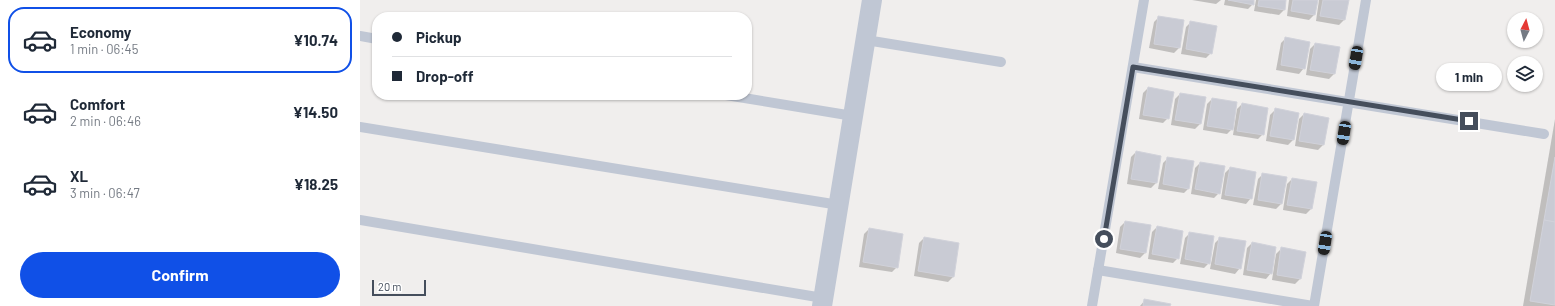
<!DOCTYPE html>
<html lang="en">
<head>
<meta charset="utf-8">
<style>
  :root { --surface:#fff; --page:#f2f2f3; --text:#1f2937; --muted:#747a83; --line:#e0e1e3; --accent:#1050e7 }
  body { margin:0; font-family:Barlow,sans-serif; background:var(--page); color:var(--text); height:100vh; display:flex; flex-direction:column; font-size:15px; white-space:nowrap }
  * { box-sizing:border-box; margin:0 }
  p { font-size:13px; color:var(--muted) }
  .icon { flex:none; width:22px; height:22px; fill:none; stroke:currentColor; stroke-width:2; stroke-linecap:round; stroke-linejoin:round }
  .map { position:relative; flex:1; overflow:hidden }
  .details { display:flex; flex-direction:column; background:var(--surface); width:360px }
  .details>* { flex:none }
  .hud { position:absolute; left:12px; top:12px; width:380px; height:88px; border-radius:16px; box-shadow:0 1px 3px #0004; display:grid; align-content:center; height:88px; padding:0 20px; background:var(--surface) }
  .needle { width:26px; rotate:6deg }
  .controls { position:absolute; left:1147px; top:12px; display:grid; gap:8px }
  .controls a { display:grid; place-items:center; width:36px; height:36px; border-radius:50%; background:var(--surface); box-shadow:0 1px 3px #0004; font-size:20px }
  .scale { position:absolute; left:12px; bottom:10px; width:54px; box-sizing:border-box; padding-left:4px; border:2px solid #454e5c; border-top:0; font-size:11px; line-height:14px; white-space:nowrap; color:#454e5c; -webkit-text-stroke:3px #fff; paint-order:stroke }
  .end { position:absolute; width:18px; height:18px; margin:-9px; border:5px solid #454e5c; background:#fff; box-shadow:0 0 0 2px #fff }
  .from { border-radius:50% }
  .bubble { position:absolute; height:28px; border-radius:14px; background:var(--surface); box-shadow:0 1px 3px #0004; font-size:13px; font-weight:700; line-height:28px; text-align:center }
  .car { position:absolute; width:12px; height:24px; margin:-12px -6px; border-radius:5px; box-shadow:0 0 3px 1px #0007; background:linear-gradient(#222 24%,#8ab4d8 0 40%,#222 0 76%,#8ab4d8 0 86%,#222 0) }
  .hud b { display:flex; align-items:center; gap:14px; height:38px; font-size:15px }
  .hud b+b { border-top:1px solid var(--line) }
  .hud i { width:10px; height:10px; background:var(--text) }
  ul { padding:7px 0 0; list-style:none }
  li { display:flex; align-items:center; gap:12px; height:66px; margin:0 8px 6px; padding:0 12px; border:2px solid transparent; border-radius:16px }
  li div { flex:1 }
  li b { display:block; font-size:15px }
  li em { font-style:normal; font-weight:700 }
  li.current { border-color:var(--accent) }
  li>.icon { width:36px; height:36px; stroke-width:1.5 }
  .primary-button { display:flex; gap:8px; margin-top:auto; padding:8px 20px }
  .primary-button a { flex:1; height:46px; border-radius:24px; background:var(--accent); color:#fff; font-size:16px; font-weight:700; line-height:46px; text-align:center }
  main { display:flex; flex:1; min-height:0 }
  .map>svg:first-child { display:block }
  .shadow { fill:#0003 }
  .building { fill:#c9cbd4; stroke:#d1d2da }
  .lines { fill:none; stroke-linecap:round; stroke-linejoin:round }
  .service { stroke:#c0c7d4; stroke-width:10 }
  .minor { stroke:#c0c7d4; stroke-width:20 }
  .route { stroke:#454e5c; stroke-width:5 }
</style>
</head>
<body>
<main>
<section class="details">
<ul>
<li class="current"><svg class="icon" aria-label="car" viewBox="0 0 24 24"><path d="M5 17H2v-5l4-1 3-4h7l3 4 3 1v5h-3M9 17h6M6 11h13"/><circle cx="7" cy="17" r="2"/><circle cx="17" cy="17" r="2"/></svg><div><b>Economy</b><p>1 min · 06:45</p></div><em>¥10.74</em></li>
<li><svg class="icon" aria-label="car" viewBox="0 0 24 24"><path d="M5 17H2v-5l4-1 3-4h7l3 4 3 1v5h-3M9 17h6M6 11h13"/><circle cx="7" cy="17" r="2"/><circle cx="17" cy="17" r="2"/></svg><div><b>Comfort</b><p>2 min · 06:46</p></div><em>¥14.50</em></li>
<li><svg class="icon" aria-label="car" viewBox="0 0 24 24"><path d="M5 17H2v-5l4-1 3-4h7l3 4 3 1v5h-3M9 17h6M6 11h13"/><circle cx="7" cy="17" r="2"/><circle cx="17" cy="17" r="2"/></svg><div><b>XL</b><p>3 min · 06:47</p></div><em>¥18.25</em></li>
</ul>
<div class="primary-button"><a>Confirm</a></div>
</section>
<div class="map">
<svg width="1195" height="306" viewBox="0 0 1195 306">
  <rect width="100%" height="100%" fill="#f0eeed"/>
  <g class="shadow">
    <polygon points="832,0 861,0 856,4"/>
    <polygon points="865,0 893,0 893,4 888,9 864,5"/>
    <polygon points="896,0 925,0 924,10 919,15 894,11"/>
    <polygon points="929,0 957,0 954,15 949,20 927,16"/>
    <polygon points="959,0 988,0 984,20 979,25 956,21"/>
    <polygon points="799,17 819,48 814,53 789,48 794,22"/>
    <polygon points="831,22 851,53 846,58 821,54 826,27"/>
    <polygon points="926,38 944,68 939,74 916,70 921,43"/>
    <polygon points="955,44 974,74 969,79 946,75 950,49"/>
    <polygon points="788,88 808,118 803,123 779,119 783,93"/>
    <polygon points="820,94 840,124 835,129 811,125 815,99"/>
    <polygon points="852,99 872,129 867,134 843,130 847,104"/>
    <polygon points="882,104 903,134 898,139 873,135 877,109"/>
    <polygon points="915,110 933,140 928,145 906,141 910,115"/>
    <polygon points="944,114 963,145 958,150 935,146 939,119"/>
    <polygon points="1195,119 1195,306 1163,306"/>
    <polygon points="776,152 796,183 791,188 767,184 771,157"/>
    <polygon points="808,158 829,188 824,193 798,189 803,163"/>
    <polygon points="840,163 859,193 854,198 831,194 835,168"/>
    <polygon points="870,168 891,198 886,204 861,199 865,173"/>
    <polygon points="903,174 921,204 916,209 893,205 898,179"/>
    <polygon points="932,179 951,209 946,214 923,210 927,184"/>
    <polygon points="765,222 785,253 780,258 756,253 760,227"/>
    <polygon points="797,227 818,258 813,263 788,259 792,232"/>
    <polygon points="509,229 537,267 532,272 499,267 504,234"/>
    <polygon points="830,233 849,263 844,268 820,264 825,238"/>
    <polygon points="564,238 598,244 593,277 588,282 554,276 559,243"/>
    <polygon points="860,238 880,268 875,274 850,269 855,243"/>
    <polygon points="892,243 911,273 906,279 883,275 887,248"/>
    <polygon points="921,249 940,279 935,284 912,280 916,254"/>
    <polygon points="785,300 809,306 780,306"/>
  </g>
  <g class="building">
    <polygon points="868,0 894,0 894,5"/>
    <polygon points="899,0 926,0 925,10 898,6"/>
    <polygon points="933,0 958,0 955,15 931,11"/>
    <polygon points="963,0 989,0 985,20 960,16"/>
    <polygon points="798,16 824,20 820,48 794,44"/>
    <polygon points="830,21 857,26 852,54 826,49"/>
    <polygon points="925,37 950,42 945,69 921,65"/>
    <polygon points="955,43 980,47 975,74 950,70"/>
    <polygon points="788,87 814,92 809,119 783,115"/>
    <polygon points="820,93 846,97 841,124 815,120"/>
    <polygon points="852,98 877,102 873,130 847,126"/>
    <polygon points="882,103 908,108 904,135 877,131"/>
    <polygon points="915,108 939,113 934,140 910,136"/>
    <polygon points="944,113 969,118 964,145 939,141"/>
    <polygon points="776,151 801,156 797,183 771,179"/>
    <polygon points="807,157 834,161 829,189 803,184"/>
    <polygon points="1195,157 1195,222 1184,220"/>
    <polygon points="840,162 865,166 860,194 835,189"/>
    <polygon points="870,167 896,172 892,199 865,195"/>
    <polygon points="902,173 927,177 922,204 898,200"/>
    <polygon points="932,178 957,182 952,209 927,205"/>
    <polygon points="1184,220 1195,222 1195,305 1170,301"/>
    <polygon points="765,221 791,225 786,253 760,249"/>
    <polygon points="797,226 823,231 819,259 792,254"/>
    <polygon points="509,228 543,234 538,268 503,262"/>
    <polygon points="829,232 854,236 850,264 825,259"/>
    <polygon points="564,237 599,243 594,277 558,271"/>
    <polygon points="859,237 886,241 881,269 855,264"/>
    <polygon points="892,242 916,247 912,274 887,270"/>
    <polygon points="921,247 946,252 941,279 917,275"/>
    <polygon points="784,299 811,304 810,306 783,306"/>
  </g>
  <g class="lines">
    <g class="service">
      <polyline points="0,36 17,39"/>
      <polyline points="506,40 641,62"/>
      <polyline points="773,67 1184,134"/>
      <polyline points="366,95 493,116"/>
      <polyline points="0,127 479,205"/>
      <polyline points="0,220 463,298"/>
      <polyline points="738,270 953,306"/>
      <polyline points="732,306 784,0"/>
      <polyline points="954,306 1006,0"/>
    </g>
    <polyline class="minor" points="462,306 512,0"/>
  </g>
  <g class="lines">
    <polyline class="route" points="744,239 773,67 1109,121"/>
  </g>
</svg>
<div class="controls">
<a><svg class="needle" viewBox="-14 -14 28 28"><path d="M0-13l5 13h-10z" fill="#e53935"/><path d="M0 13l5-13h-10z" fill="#747a83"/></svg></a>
<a><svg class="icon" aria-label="layers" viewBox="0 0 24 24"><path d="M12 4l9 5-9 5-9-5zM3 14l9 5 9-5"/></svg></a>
</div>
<div class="scale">20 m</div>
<i class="end from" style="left:744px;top:239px"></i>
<i class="end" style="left:1109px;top:121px"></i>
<div class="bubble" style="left:1076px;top:63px;width:66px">1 min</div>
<i class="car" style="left:996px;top:58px;rotate:190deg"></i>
<i class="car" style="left:984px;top:133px;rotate:189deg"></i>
<i class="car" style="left:965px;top:243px;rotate:189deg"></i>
<div class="hud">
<b><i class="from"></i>Pickup</b>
<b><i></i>Drop-off</b>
</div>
</div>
</main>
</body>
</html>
